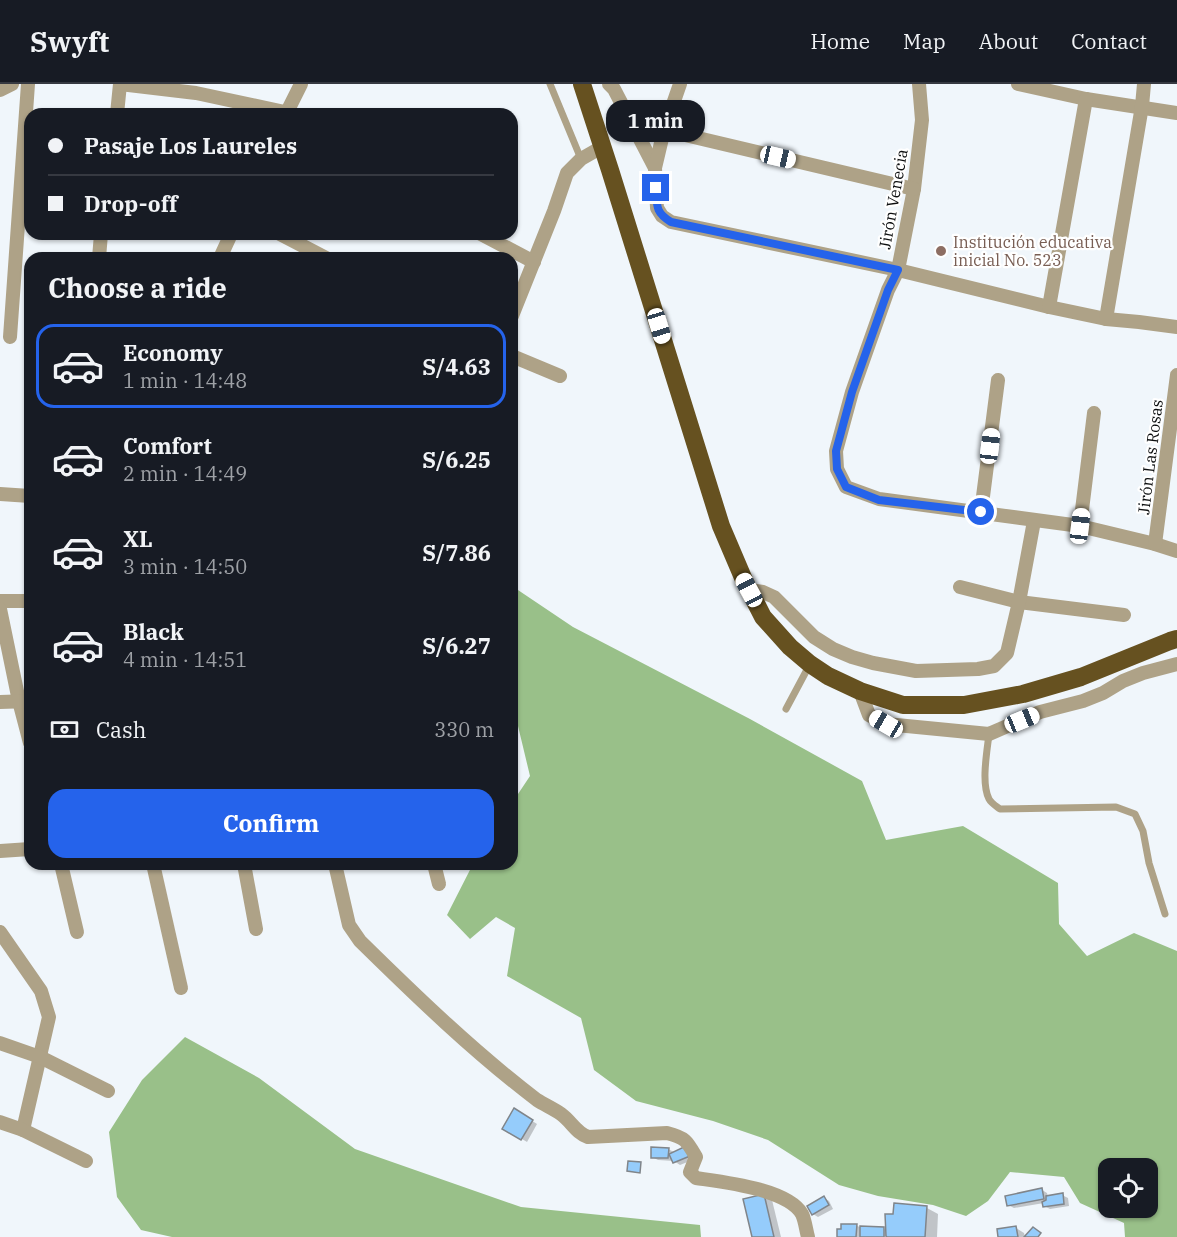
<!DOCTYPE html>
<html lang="en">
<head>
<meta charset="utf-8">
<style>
  :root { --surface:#171b24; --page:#20242c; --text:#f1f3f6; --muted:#9ea1a6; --line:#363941; --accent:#2563eb }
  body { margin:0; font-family:"IBM Plex Serif",serif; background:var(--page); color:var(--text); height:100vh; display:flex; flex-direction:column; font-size:22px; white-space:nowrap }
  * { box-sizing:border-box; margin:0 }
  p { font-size:20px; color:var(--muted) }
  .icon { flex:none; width:33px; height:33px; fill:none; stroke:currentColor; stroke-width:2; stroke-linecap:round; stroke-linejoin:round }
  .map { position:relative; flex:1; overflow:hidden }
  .drawer { position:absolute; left:24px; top:168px; width:494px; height:618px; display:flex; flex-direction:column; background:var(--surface); border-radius:18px; box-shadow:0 2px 4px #0004 }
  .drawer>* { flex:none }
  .top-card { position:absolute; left:24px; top:24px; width:494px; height:132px; border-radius:18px; box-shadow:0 2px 4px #0004; display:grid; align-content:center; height:132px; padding:0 24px; background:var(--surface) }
  .fabs { position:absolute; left:1098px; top:1074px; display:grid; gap:12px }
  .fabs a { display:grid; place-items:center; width:60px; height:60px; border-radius:12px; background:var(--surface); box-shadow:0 2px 4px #0004; font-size:30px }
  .end { position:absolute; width:27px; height:27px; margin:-14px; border:8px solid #2563eb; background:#fff; box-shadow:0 0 0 3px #fff }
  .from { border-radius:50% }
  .bubble { position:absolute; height:42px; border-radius:18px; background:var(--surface); box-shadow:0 2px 4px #0004; font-size:20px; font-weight:700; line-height:42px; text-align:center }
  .car { position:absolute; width:18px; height:36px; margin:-18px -9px; border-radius:8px; box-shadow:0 0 4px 2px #0007; background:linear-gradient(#fff 24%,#345 0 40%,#fff 0 76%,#345 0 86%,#fff 0) }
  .top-card b { display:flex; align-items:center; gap:21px; height:57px; font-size:22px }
  .top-card b+b { border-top:2px solid var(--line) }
  .top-card i { width:15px; height:15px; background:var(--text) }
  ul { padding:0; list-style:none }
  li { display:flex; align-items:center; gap:18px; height:84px; margin:0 12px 9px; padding:0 12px; border:3px solid transparent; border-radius:18px }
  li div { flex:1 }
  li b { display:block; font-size:22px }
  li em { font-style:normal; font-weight:700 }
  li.on { border-color:var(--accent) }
  li>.icon { width:54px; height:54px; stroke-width:1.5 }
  h2 { padding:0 24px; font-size:27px; line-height:72px }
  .pay { display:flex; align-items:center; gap:15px; height:66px; padding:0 24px; font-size:22px }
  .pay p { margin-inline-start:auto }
  .primary-button { display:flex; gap:12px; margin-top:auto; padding:12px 24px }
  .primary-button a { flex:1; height:69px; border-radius:18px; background:var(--accent); color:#fff; font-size:24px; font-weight:700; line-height:69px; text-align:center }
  header { display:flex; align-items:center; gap:36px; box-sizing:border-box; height:84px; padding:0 30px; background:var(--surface); border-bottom:2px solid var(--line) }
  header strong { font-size:28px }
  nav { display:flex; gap:33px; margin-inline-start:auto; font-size:21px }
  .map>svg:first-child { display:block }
  .forest { fill:#99c089; fill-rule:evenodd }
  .shadow { fill:#0003 }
  .building { fill:#95ccfb; stroke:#80858a; stroke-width:1.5 }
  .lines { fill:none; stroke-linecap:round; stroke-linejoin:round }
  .service { stroke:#aea287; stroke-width:7 }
  .minor { stroke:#aea287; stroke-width:14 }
  .trunk { stroke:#665120; stroke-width:18 }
  .route { stroke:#2563eb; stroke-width:8 }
  .education-dot { fill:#8d6e63; stroke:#fff; stroke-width:2 }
  .labels { text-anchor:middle; stroke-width:4.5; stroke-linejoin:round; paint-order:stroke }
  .street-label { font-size:16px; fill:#0d0f10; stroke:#fff }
  .education-label { font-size:16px; fill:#785e54; stroke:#fff; text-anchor:start }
</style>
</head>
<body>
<header>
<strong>Swyft</strong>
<nav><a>Home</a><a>Map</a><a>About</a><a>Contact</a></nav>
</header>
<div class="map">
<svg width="1177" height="1153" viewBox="0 0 1177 1153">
  <rect width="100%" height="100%" fill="#f0f6fb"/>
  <g class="forest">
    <path d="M512 502 573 543 750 635 862 697 886 756 963 742 1058 799 1059 840 1087 872 1134 849 1177 867V1153H1125L1124 1139 1080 1119 1064 1093 1010 1088 988 1117 966 1132 933 1121 878 1112 839 1101 768 1056 713 1037 636 1017 594 986 581 934 507 892 515 844 496 833 470 855 447 831 473 780H512V719L530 692 512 617ZM1108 1084H1148V1124H1108Z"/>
    <polygon points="185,953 259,994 355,1065 521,1123 700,1141 701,1153 172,1153 141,1146 117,1113 109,1048 142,996"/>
  </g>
  <g class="shadow">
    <polygon points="515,1026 537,1040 527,1058 504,1044"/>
    <polygon points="686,1064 695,1075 680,1081 674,1077 658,1076 652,1073 668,1065 674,1068"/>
    <polygon points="1042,1106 1047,1109 1048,1113 1062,1111 1068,1114 1069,1122 1050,1125 1044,1122 1044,1119 1014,1124 1008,1121"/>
    <polygon points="764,1111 772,1116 781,1153 753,1153"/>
    <polygon points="824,1114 829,1117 833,1125 818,1133 813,1130"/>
    <polygon points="927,1124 938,1130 937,1153 838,1153 856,1141 861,1144 884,1145 887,1147"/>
    <polygon points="1016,1144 1024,1149 1025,1153 1000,1153"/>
  </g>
  <g class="building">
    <polygon points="514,1024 533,1036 521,1056 502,1045"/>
    <polygon points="686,1062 690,1072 673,1079 669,1070"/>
    <polygon points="651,1063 669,1064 668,1074 651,1074"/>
    <polygon points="628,1077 641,1078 640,1089 627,1087"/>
    <polygon points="1042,1104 1044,1115 1007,1122 1005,1112"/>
    <polygon points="1063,1109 1064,1120 1043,1123 1042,1118 1046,1116 1046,1112"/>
    <polygon points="764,1110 774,1153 752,1153 743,1115"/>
    <polygon points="824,1112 829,1121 812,1131 807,1122"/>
    <polygon points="894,1119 927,1122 925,1153 887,1153 886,1152 885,1130 893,1130"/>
    <polygon points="841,1140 857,1140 856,1153 837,1153 837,1145 841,1145"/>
    <polygon points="860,1142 884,1143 884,1153 860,1153"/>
    <polygon points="1016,1142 1018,1153 998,1153 997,1145"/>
    <polygon points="1033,1143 1041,1149 1038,1153 1024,1153"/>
  </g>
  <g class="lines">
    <g class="service">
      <polyline points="550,0 581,75"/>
      <polyline points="786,625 810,580"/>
      <path d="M989 650C987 668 981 699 989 715 991 719 996 722 1000 725L1116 723 1135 730 1143 747 1149 779 1165 830"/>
    </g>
    <g class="minor">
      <polyline points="120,0 196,9 294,30"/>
      <polyline points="609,0 614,5 655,84 657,124 662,132 671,138 898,186 1049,223 1106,235 1139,238 1177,243"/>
      <polyline points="919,0 922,36 914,105 898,186 888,206 852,308 836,367 837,385 846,403 879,415 1080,442 1155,460 1177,467"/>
      <polyline points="1018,0 1086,15 1177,29"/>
      <polyline points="0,6 12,0"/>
      <polyline points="117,30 120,0"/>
      <polyline points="286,30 301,0"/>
      <polyline points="664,46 914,105"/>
      <polyline points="655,84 664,46 680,0"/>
      <polyline points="280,150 326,174"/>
      <polyline points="481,150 534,178"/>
      <polyline points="99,174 101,150"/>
      <polyline points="220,174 231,150"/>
      <polyline points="1049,223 1086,15"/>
      <polyline points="512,232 554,127 567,89 581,75 602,63"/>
      <polyline points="1106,235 1142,22 1144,0"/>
      <polyline points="10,253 28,0"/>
      <polyline points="512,272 560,292"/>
      <polyline points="0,410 30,412"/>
      <polyline points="981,428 998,296"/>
      <polyline points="1080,442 1094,329"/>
      <polyline points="1155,460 1177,291"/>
      <polyline points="960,503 1019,518 1124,531"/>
      <polyline points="749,506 763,508 774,513 814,553 833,565 852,573 873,579 916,587 978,585 994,582 1007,569 1019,518 1034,437"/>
      <polyline points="0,517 30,517"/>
      <polyline points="0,525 19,617 30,659"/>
      <polyline points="860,607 869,631 886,640 989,650 1040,628 1083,617 1103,609 1123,597 1143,589 1177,580"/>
      <polyline points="0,618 30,617"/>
      <polyline points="0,767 30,765"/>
      <polyline points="61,780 77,848"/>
      <polyline points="153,780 181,904"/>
      <polyline points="244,780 256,845"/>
      <path d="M335 780 349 841 360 857C417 913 474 968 537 1016 545 1021 554 1025 561 1030 571 1037 576 1049 588 1053L667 1049C686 1054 687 1057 696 1073L690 1088 696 1094C723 1098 788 1105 802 1130 805 1136 806 1146 808 1153"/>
      <polyline points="434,780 439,800"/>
      <polyline points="0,848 41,907 49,933 23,1046"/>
      <polyline points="0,959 40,973 108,1007"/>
      <polyline points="0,1038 23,1046 86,1077"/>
    </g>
    <polyline class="trunk" points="582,0 610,86 721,442 744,496 763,533 790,563 810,580 828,592 860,607 903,621 964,621 1023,610 1081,593 1170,557 1177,555"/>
  </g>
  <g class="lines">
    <path class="route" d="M656 104C657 122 655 128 671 138L898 186 888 206 852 308 836 367 837 385 846 403 879 416 981 428"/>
  </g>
  <circle class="education-dot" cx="941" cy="167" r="6"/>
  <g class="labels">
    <g class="street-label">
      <text transform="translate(893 115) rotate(-80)" y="6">Jirón Venecia</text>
      <text transform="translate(1150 373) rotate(-83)" y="6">Jirón Las Rosas</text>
    </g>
    <g class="education-label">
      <text x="953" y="164">Institución educativa<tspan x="953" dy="18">inicial No. 523</tspan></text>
    </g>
  </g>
</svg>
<div class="fabs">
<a><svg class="icon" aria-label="locate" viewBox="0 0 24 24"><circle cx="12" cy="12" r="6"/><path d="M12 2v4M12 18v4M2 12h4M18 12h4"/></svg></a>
</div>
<i class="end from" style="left:981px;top:428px"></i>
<i class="end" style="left:656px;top:104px"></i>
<div class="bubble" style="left:606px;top:16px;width:99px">1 min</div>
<i class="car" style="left:778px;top:73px;rotate:103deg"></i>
<i class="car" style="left:659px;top:242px;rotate:163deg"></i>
<i class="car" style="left:990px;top:362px;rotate:7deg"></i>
<i class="car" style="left:1080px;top:442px;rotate:7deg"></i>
<i class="car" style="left:749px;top:506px;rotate:332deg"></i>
<i class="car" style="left:1022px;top:636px;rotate:68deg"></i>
<i class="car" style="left:886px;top:640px;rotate:300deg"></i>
<div class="top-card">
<b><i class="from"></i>Pasaje Los Laureles</b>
<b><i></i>Drop-off</b>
</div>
<section class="drawer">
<h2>Choose a ride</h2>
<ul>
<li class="on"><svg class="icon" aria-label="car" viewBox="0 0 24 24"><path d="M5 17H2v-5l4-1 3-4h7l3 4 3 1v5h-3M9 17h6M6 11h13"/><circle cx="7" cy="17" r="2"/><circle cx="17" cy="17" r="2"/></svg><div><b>Economy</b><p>1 min · 14:48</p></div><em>S/4.63</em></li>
<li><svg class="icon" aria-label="car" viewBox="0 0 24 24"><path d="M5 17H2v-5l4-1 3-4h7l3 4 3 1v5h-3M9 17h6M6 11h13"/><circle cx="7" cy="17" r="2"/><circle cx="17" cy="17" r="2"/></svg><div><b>Comfort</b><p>2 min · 14:49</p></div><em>S/6.25</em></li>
<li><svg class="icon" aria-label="car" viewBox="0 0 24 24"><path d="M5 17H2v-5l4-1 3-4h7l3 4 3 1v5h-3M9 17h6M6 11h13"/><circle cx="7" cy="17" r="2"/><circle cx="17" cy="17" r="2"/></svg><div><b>XL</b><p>3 min · 14:50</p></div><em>S/7.86</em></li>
<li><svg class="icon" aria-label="car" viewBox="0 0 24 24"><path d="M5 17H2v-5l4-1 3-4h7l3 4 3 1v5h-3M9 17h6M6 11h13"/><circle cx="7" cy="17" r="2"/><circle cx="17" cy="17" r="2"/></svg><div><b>Black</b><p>4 min · 14:51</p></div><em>S/6.27</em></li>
</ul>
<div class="pay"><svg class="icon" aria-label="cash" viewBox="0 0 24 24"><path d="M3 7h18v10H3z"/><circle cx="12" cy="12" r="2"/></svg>Cash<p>330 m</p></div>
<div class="primary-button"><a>Confirm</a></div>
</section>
</div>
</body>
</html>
